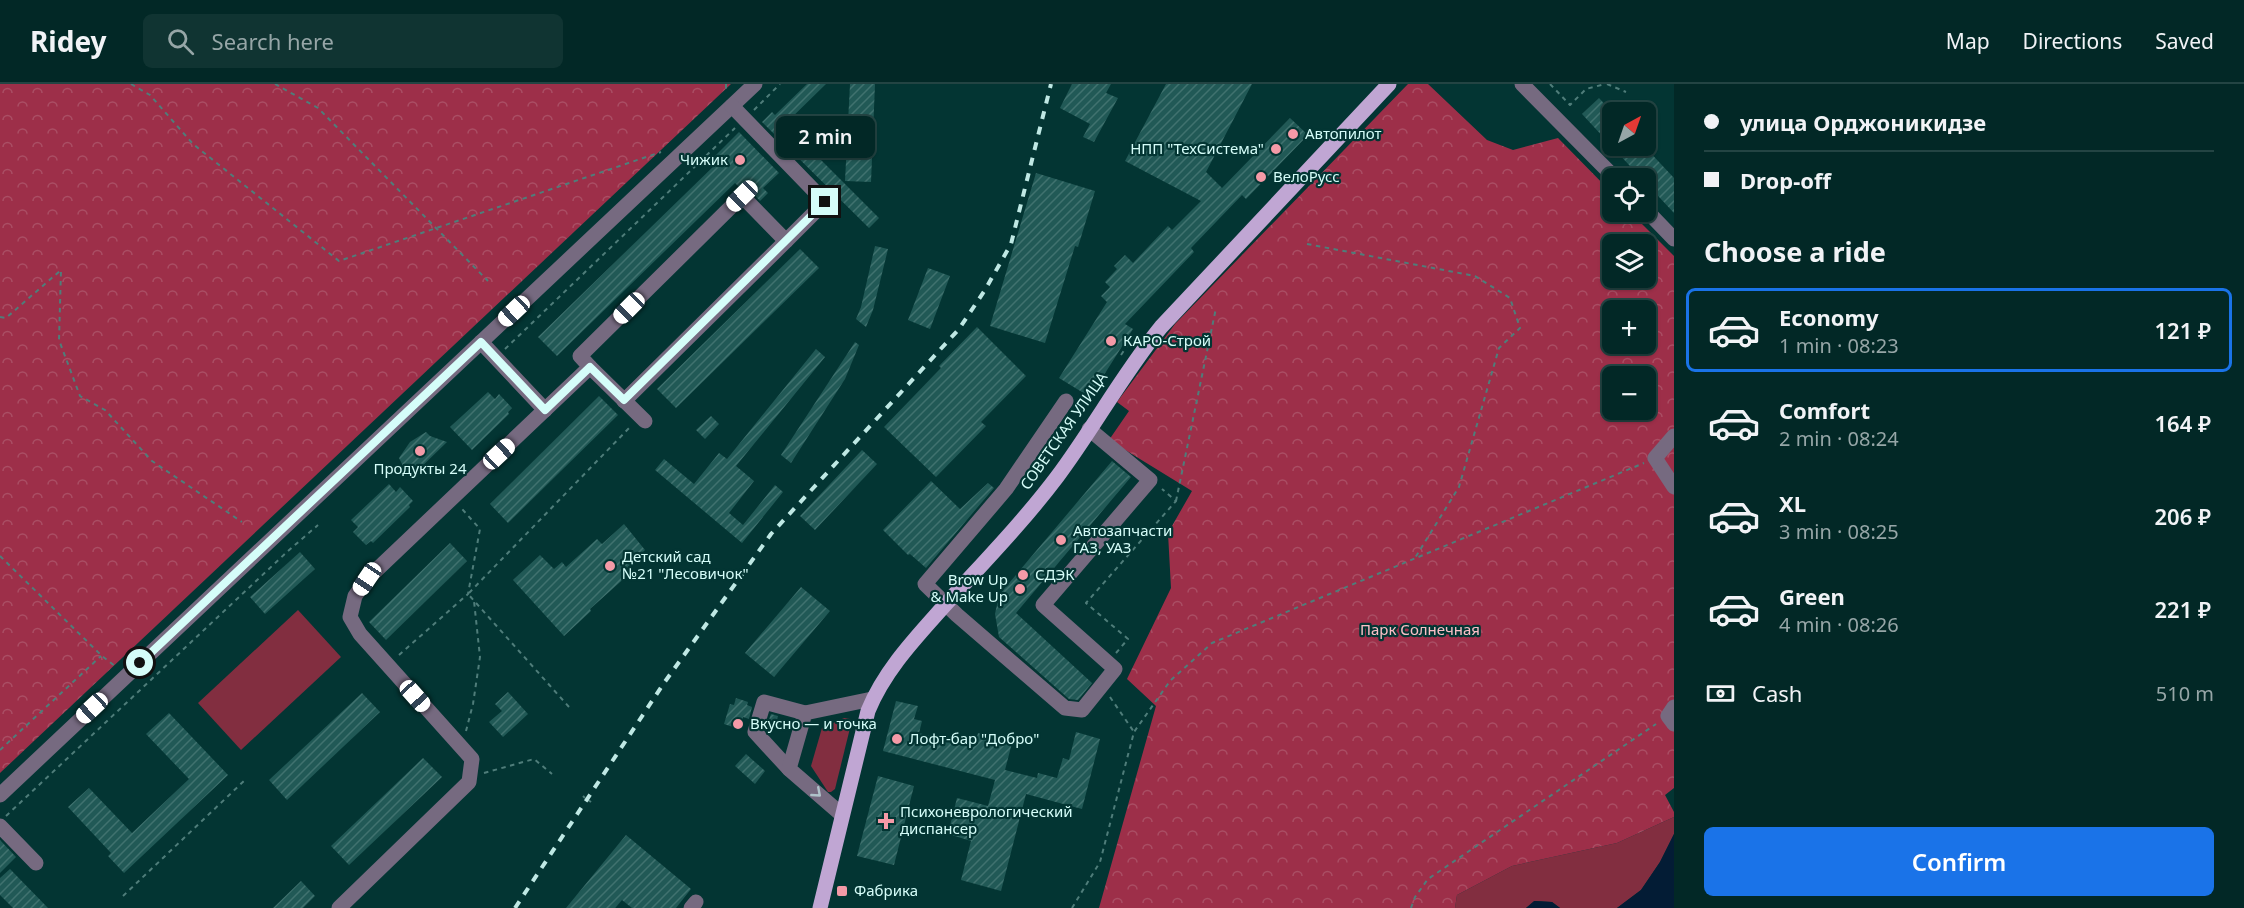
<!DOCTYPE html>
<html lang="en">
<head>
<meta charset="utf-8">
<style>
  :root { --surface:#022826; --page:#103432; --text:#f1f3f6; --muted:#96a6a7; --line:#234443; --accent:#1a73e8 }
  body { margin:0; font-family:"Noto Sans",sans-serif; background:var(--page); color:var(--text); height:100vh; display:flex; flex-direction:column; font-size:22px; white-space:nowrap }
  * { box-sizing:border-box; margin:0 }
  p { font-size:20px; color:var(--muted) }
  .icon { flex:none; width:33px; height:33px; fill:none; stroke:currentColor; stroke-width:2; stroke-linecap:round; stroke-linejoin:round }
  .map { position:relative; flex:1; overflow:hidden }
  .drawer { display:flex; flex-direction:column; background:var(--surface); width:570px }
  .drawer>* { flex:none }
  .banner { display:grid; align-content:center; height:132px; padding:0 30px; background:var(--surface) }
  .needle { width:39px; rotate:40deg }
  .fabs { position:absolute; left:1602px; top:18px; display:grid; gap:12px }
  .fabs a { display:grid; place-items:center; width:54px; height:54px; border-radius:9px; background:var(--surface); box-shadow:0 2px 4px #0004,0 0 0 2px var(--line); font-size:30px }
  .end { position:absolute; width:27px; height:27px; margin:-14px; border:8px solid #d5fdf9; background:#111; box-shadow:0 0 0 3px #111 }
  .from { border-radius:50% }
  .bubble { position:absolute; height:42px; border-radius:9px; background:var(--surface); box-shadow:0 2px 4px #0004,0 0 0 2px var(--line); font-size:20px; font-weight:600; line-height:42px; text-align:center }
  .car { position:absolute; width:18px; height:36px; margin:-18px -9px; border-radius:8px; box-shadow:0 0 4px 2px #0007; background:linear-gradient(#fff 24%,#345 0 40%,#fff 0 76%,#345 0 86%,#fff 0) }
  .banner b { display:flex; align-items:center; gap:21px; height:57px; font-size:22px }
  .banner b+b { border-top:2px solid var(--line) }
  .banner i { width:15px; height:15px; background:var(--text) }
  ul { padding:0; list-style:none }
  li { display:flex; align-items:center; gap:18px; height:84px; margin:0 12px 9px; padding:0 18px; border:3px solid transparent; border-radius:9px }
  li div { flex:1 }
  li b { display:block; font-size:22px }
  li em { font-style:normal; font-weight:600 }
  li.selected { border-color:var(--accent) }
  li>.icon { width:54px; height:54px; stroke-width:1.5 }
  h2 { padding:0 30px; font-size:27px; line-height:72px }
  .pay { display:flex; align-items:center; gap:15px; height:66px; padding:0 30px; font-size:22px }
  .pay p { margin-inline-start:auto }
  .button { display:flex; gap:12px; margin-top:auto; padding:12px 30px }
  .button a { flex:1; height:69px; border-radius:9px; background:var(--accent); color:#fff; font-size:24px; font-weight:600; line-height:69px; text-align:center }
  header { display:flex; align-items:center; gap:36px; box-sizing:border-box; height:84px; padding:0 30px; background:var(--surface); border-bottom:2px solid var(--line) }
  header strong { font-size:28px }
  nav { display:flex; gap:33px; margin-inline-start:auto; font-size:21px }
  .search { width:420px; height:54px; background:var(--page); display:flex; align-items:center; gap:15px; box-sizing:border-box; padding:0 21px; border-radius:9px; color:var(--muted); font-size:22px }
  main { display:flex; flex:1; min-height:0 }
  .map>svg:first-child { display:block }
  .grass { fill:#822e40 }
  .forest { fill:url(#forest-crowns); fill-rule:evenodd }
  .water { fill:#031c35 }
  .building { fill:url(#building-hatch) }
  .lines { fill:none; stroke-linecap:round; stroke-linejoin:round }
  .path { stroke:#4f7d7a; stroke-width:2; stroke-dasharray:4.5 4.5; stroke-linecap:butt }
  .minor { stroke:#766a80; stroke-width:15 }
  .major { stroke:#c0a6d3; stroke-width:15 }
  .rail { stroke:#bfe8e4; stroke-width:4; stroke-dasharray:8 8; stroke-linecap:butt }
  .oneway { stroke:#afc2c9 }
  .route { stroke:#d5fdf9; stroke-width:8 }
  .poi-dot { fill:#f49aa7; stroke:#033533; stroke-width:2 }
  .labels { text-anchor:middle; stroke-width:4.5; stroke-linejoin:round; paint-order:stroke }
  .poi-label { font-size:15px; fill:#d5fdf9; stroke:#033533; text-anchor:start }
  .street-label { font-size:15px; fill:#d5fdf9; stroke:#033533 }
  .park-label { font-size:15px; fill:#fcc0c7; stroke:#033533 }
</style>
</head>
<body>
<header>
<strong>Ridey</strong>
<div class="search"><svg class="icon" aria-label="search" viewBox="0 0 24 24"><circle cx="10" cy="10" r="6"/><path d="M15 15l6 6"/></svg>Search here</div>
<nav><a>Map</a><a>Directions</a><a>Saved</a></nav>
</header>
<main>
<div class="map">
<svg width="1674" height="824" viewBox="0 0 1674 824">
  <defs>
    <pattern id="forest-crowns" width="20" height="18" patternUnits="userSpaceOnUse" patternTransform="scale(1.5)"><rect width="20" height="18" fill="#9d2f49"/><path d="M2 6a3 3 0 1 1 6 0M12 15a3 3 0 1 1 6 0" fill="none" stroke="#aa4e64"/></pattern>
    <pattern id="building-hatch" width="6" height="6" patternUnits="userSpaceOnUse" patternTransform="scale(1.5)"><rect width="6" height="6" fill="#215956"/><path d="M-1 1l2-2M0 6l6-6M5 7l2-2" fill="none" stroke="#40726f"/></pattern>
  </defs>
  <rect width="100%" height="100%" fill="#033533"/>
  <g class="grass">
    <polygon points="298,526 341,573 241,666 198,619"/>
    <polygon points="844,634 850,635 851,640 835,705 831,708 828,708 811,682 822,644"/>
    <polygon points="1674,733 1674,750 1660,778 1641,806 1617,824 1560,824 1552,818 1535,817 1526,824 1455,824 1457,811 1512,782 1617,759"/>
  </g>
  <g class="forest">
    <polygon points="0,0 731,0 0,689"/>
    <path d="M1408 0H1428L1487 56 1513 66 1558 54 1612 109V128H1630L1674 172V704L1665 711 1674 728V733L1617 759 1512 782 1457 811 1455 824H1099L1156 622 1127 595 1171 504 1168 449 1192 407 1109 356 1129 327 1117 318 1175 240ZM1612 160H1646V194H1612ZM1612 226H1646V260H1612ZM1612 292H1646V326H1612Z"/>
  </g>
  <g class="water">
    <polygon points="1674,750 1674,824 1617,824 1641,806 1660,778"/>
    <polygon points="1534,817 1552,818 1560,824 1526,824"/>
  </g>
  <g class="building">
    <polygon points="807,0 826,0 785,40 879,134 869,144 762,38 772,28 775,31"/>
    <polygon points="850,0 875,0 871,98 845,97"/>
    <polygon points="1072,0 1111,0 1106,9 1118,14 1094,58 1083,53 1090,40 1060,24"/>
    <polygon points="1166,0 1252,0 1206,88 1222,104 1290,34 1308,51 1246,115 1242,111 1191,164 1194,168 1125,240 1133,245 1090,313 1059,294 1107,218 1101,212 1110,203 1105,198 1117,185 1114,182 1125,171 1133,179 1168,142 1172,146 1201,117 1125,77"/>
    <polygon points="1599,14 1612,28 1612,62 1644,62 1674,94 1674,129 1646,99 1646,94 1641,94 1582,30"/>
    <polygon points="739,48 779,89 763,104 768,109 760,117 749,105 739,103 735,99 557,272 538,253 719,77 714,73"/>
    <polygon points="1036,89 1095,107 1078,163 1075,162 1045,259 990,242"/>
    <polygon points="875,162 888,165 873,226 866,243 856,235 861,223"/>
    <polygon points="800,165 819,184 676,324 657,305"/>
    <polygon points="928,184 950,192 930,245 908,236"/>
    <polygon points="977,243 1026,292 981,338 986,342 936,393 884,343 941,284 939,282"/>
    <polygon points="855,258 859,261 845,295 791,379 781,371"/>
    <polygon points="816,265 825,273 736,382 754,397 729,429 743,441 775,401 783,408 742,459 655,386 664,375 694,400 719,369 727,375"/>
    <polygon points="488,308 495,315 499,310 512,324 508,328 509,330 472,366 450,343"/>
    <polygon points="599,312 618,331 508,439 490,420"/>
    <polygon points="711,332 719,340 705,355 696,346"/>
    <polygon points="426,348 430,352 447,358 414,390 408,383 405,386 399,374 410,358"/>
    <polygon points="862,366 877,380 815,446 800,432"/>
    <polygon points="1112,377 1131,393 1016,529 1092,599 1078,616 1069,615 999,553 995,530 999,511"/>
    <polygon points="931,397 960,425 988,399 994,404 926,484 910,470 908,471 883,446"/>
    <polygon points="389,400 396,408 400,403 413,417 409,421 410,423 373,459 371,457 366,461 353,448 358,443 351,436"/>
    <polygon points="624,440 645,466 624,487 628,491 590,525 591,527 564,552 513,496 540,471 554,485 562,478 566,483 597,455 602,460"/>
    <polygon points="450,459 467,477 386,556 369,538"/>
    <polygon points="300,468 315,485 265,530 250,513"/>
    <polygon points="801,503 830,527 774,593 745,569"/>
    <polygon points="508,608 528,630 503,653 489,638 502,627 495,620"/>
    <polygon points="362,609 380,628 287,716 269,696"/>
    <polygon points="736,614 748,618 747,621 752,623 749,635 743,633 739,645 724,640 730,620 734,621"/>
    <polygon points="896,617 918,622 914,635 922,637 919,649 974,663 978,649 1012,659 1005,686 1037,694 1038,689 1057,694 1063,674 1069,676 1076,648 1100,655 1082,725 1026,710 1001,807 961,796 971,757 948,750 957,714 988,722 995,696 883,667"/>
    <polygon points="169,629 228,691 124,789 108,772 111,769 68,723 89,704 132,749 189,695 146,650"/>
    <polygon points="771,630 778,632 775,643 767,641"/>
    <polygon points="746,670 765,687 755,700 735,682"/>
    <polygon points="423,674 442,693 349,781 331,762"/>
    <polygon points="878,692 914,702 894,781 857,772"/>
    <polygon points="626,751 691,805 676,824 632,824 622,816 615,824 566,824"/>
    <polygon points="0,756 16,773 0,789"/>
    <polygon points="10,785 48,824 13,824 0,811 0,794"/>
    <polygon points="301,797 315,812 303,824 273,824"/>
  </g>
  <g class="lines">
    <g class="path">
      <polyline points="131,0 150,11 193,60 339,177 661,68"/>
      <polyline points="275,0 318,24 488,197"/>
      <polyline points="726,0 726,9"/>
      <polyline points="1550,0 1570,21 1586,5 1605,0"/>
      <polyline points="1607,0 1626,8"/>
      <polyline points="754,26 780,0"/>
      <polyline points="1307,160 1475,192 1510,214 1520,244 1499,264 1459,403 1415,474"/>
      <polyline points="0,233 6,234 61,186 59,256 80,312 105,326 152,377 242,438"/>
      <polyline points="505,265 735,44"/>
      <polyline points="1121,271 1131,256"/>
      <polyline points="1176,417 1216,224"/>
      <polyline points="0,472 102,572 115,582"/>
      <polyline points="1116,569 1128,555 1086,519 1176,417 1162,405"/>
      <polyline points="399,571 468,510 480,445 462,425"/>
      <polyline points="1110,613 1134,648"/>
      <polyline points="569,623 468,510 632,341"/>
      <polyline points="466,647 473,620 480,573 474,517"/>
      <polyline points="0,666 101,572"/>
      <polyline points="484,689 534,675 552,690"/>
      <polyline points="583,712 585,714"/>
      <polyline points="588,716 591,718"/>
      <polyline points="6,732 288,467 318,441"/>
      <polyline points="123,812 246,695"/>
      <polyline points="1072,824 1100,778 1134,648 1170,597 1212,559 1644,379"/>
      <polyline points="1411,824 1415,813 1428,795 1656,640"/>
    </g>
    <g class="minor">
      <polyline points="1522,0 1615,94"/>
      <polyline points="1646,126 1674,155"/>
      <polyline points="481,258 545,326"/>
      <polyline points="590,283 645,337"/>
      <polyline points="624,317 786,157"/>
      <polyline points="1066,317 1006,405 925,500 957,531 1065,624 1082,626 1115,585 1043,521 1150,396 1089,345"/>
      <polyline points="1674,352 1655,374 1674,403"/>
      <polyline points="1674,623 1668,632 1674,640"/>
      <polyline points="789,685 755,648 764,618 805,629"/>
      <polyline points="0,711 755,0"/>
      <polyline points="841,730 789,685 805,629 872,615"/>
      <polyline points="0,742 36,779"/>
      <polyline points="339,824 469,698 472,675 360,550 350,533 355,512 367,495 590,283 580,272 742,112 786,157 825,118 732,22"/>
      <polyline points="691,824 696,818"/>
    </g>
    <path class="major" d="M820 824 868 627C883 590 910 560 936 531 977 485 1020 442 1057 393 1093 345 1122 291 1161 243L1389 0"/>
    <polyline class="rail" points="515,824 664,599 771,450 959,245 985,206 1011,160 1051,0"/>
  </g>
  <defs><path id="oneway-chevron" d="M-2-3.5L2.5 0L-2 3.5" fill="none" stroke-width="1.6" stroke-linecap="round" stroke-linejoin="round" transform="scale(1.5)"/></defs>
  <use class="oneway" href="#oneway-chevron" transform="translate(817 709) rotate(41)"/>
  <g class="lines">
    <polyline class="route" points="140,579 481,258 545,326 590,283 624,316 825,118"/>
  </g>
  <g class="poi-dot">
    <circle cx="1293" cy="50" r="6"/>
    <circle cx="1276" cy="65" r="6"/>
    <circle cx="740" cy="76" r="6"/>
    <circle cx="1261" cy="93" r="6"/>
    <circle cx="1111" cy="257" r="6"/>
    <circle cx="420" cy="367" r="6"/>
    <circle cx="1061" cy="456" r="6"/>
    <circle cx="610" cy="482" r="6"/>
    <circle cx="1023" cy="491" r="6"/>
    <circle cx="1020" cy="505" r="6"/>
    <circle cx="738" cy="640" r="6"/>
    <circle cx="897" cy="655" r="6"/>
    <path d="M883 728h6v6h6v6h-6v6h-6v-6h-6v-6h6z"/>
    <rect x="836" y="801" width="12" height="12" rx="3"/>
  </g>
  <g class="labels">
    <g class="poi-label">
      <text x="1305" y="55">Автопилот</text>
      <text x="1264" y="70" text-anchor="end">НПП "ТехСистема"</text>
      <text x="728" y="81" text-anchor="end">Чижик</text>
      <text x="1273" y="98">ВелоРусс</text>
      <text x="1123" y="262">КАРО-Строй</text>
      <text x="420" y="390" text-anchor="middle">Продукты 24</text>
      <text x="1073" y="452">Автозапчасти<tspan x="1073" dy="17">ГАЗ, УАЗ</tspan></text>
      <text x="622" y="478">Детский сад<tspan x="622" dy="17">№21 "Лесовичок"</tspan></text>
      <text x="1035" y="496">СДЭК</text>
      <text x="1008" y="501" text-anchor="end">Brow Up<tspan x="1008" dy="17">&amp; Make Up</tspan></text>
      <text x="750" y="645">Вкусно — и точка</text>
      <text x="909" y="660">Лофт-бар "Добро"</text>
      <text x="900" y="733">Психоневрологический<tspan x="900" dy="17">диспансер</tspan></text>
      <text x="854" y="812">Фабрика</text>
    </g>
    <g class="street-label">
      <text transform="translate(1064 347) rotate(-55)" y="5">СОВЕТСКАЯ УЛИЦА</text>
    </g>
    <g class="park-label">
      <text x="1420" y="551">Парк Солнечная</text>
    </g>
  </g>
</svg>
<div class="fabs">
<a><svg class="needle" viewBox="-14 -14 28 28"><path d="M0-13l5 13h-10z" fill="#e53935"/><path d="M0 13l5-13h-10z" fill="#96a6a7"/></svg></a>
<a><svg class="icon" aria-label="locate" viewBox="0 0 24 24"><circle cx="12" cy="12" r="6"/><path d="M12 2v4M12 18v4M2 12h4M18 12h4"/></svg></a>
<a><svg class="icon" aria-label="layers" viewBox="0 0 24 24"><path d="M12 4l9 5-9 5-9-5zM3 14l9 5 9-5"/></svg></a>
<a>+</a>
<a>−</a>
</div>
<i class="end from" style="left:140px;top:579px"></i>
<i class="end" style="left:825px;top:118px"></i>
<div class="bubble" style="left:776px;top:32px;width:99px">2 min</div>
<i class="car" style="left:742px;top:112px;rotate:226deg"></i>
<i class="car" style="left:629px;top:224px;rotate:225deg"></i>
<i class="car" style="left:514px;top:227px;rotate:227deg"></i>
<i class="car" style="left:499px;top:370px;rotate:47deg"></i>
<i class="car" style="left:367px;top:495px;rotate:214deg"></i>
<i class="car" style="left:415px;top:612px;rotate:138deg"></i>
<i class="car" style="left:92px;top:624px;rotate:227deg"></i>
</div>
<section class="drawer">
<div class="banner">
<b><i class="from"></i>улица Орджоникидзе</b>
<b><i></i>Drop-off</b>
</div>
<h2>Choose a ride</h2>
<ul>
<li class="selected"><svg class="icon" aria-label="car" viewBox="0 0 24 24"><path d="M5 17H2v-5l4-1 3-4h7l3 4 3 1v5h-3M9 17h6M6 11h13"/><circle cx="7" cy="17" r="2"/><circle cx="17" cy="17" r="2"/></svg><div><b>Economy</b><p>1 min · 08:23</p></div><em>121 ₽</em></li>
<li><svg class="icon" aria-label="car" viewBox="0 0 24 24"><path d="M5 17H2v-5l4-1 3-4h7l3 4 3 1v5h-3M9 17h6M6 11h13"/><circle cx="7" cy="17" r="2"/><circle cx="17" cy="17" r="2"/></svg><div><b>Comfort</b><p>2 min · 08:24</p></div><em>164 ₽</em></li>
<li><svg class="icon" aria-label="car" viewBox="0 0 24 24"><path d="M5 17H2v-5l4-1 3-4h7l3 4 3 1v5h-3M9 17h6M6 11h13"/><circle cx="7" cy="17" r="2"/><circle cx="17" cy="17" r="2"/></svg><div><b>XL</b><p>3 min · 08:25</p></div><em>206 ₽</em></li>
<li><svg class="icon" aria-label="car" viewBox="0 0 24 24"><path d="M5 17H2v-5l4-1 3-4h7l3 4 3 1v5h-3M9 17h6M6 11h13"/><circle cx="7" cy="17" r="2"/><circle cx="17" cy="17" r="2"/></svg><div><b>Green</b><p>4 min · 08:26</p></div><em>221 ₽</em></li>
</ul>
<div class="pay"><svg class="icon" aria-label="cash" viewBox="0 0 24 24"><path d="M3 7h18v10H3z"/><circle cx="12" cy="12" r="2"/></svg>Cash<p>510 m</p></div>
<div class="button"><a>Confirm</a></div>
</section>
</main>
</body>
</html>
